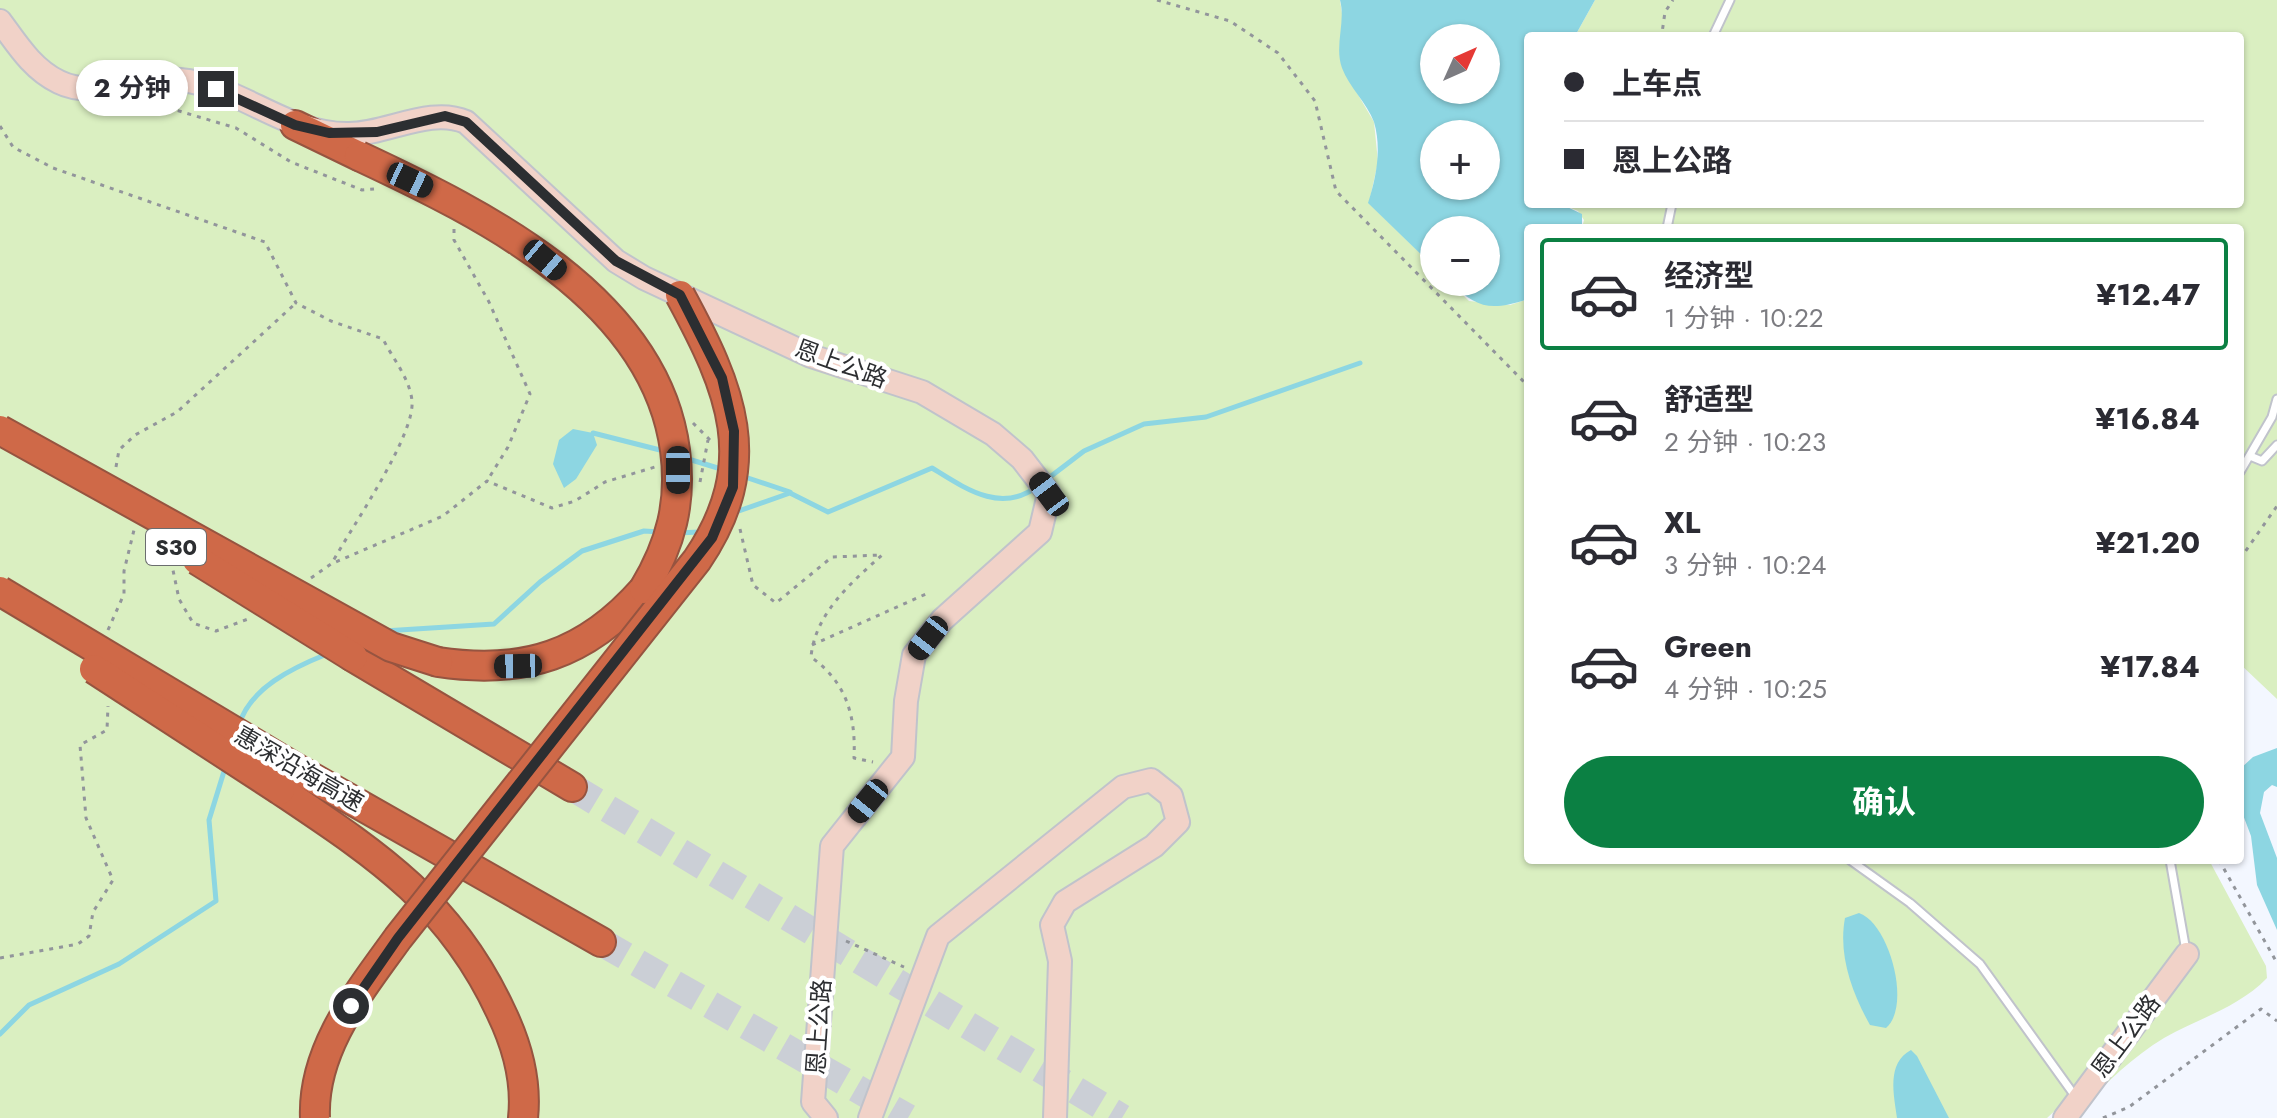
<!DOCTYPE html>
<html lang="zh">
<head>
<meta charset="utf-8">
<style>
  :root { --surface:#fff; --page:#f7f7f7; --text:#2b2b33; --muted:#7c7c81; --line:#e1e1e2; --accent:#0b8043 }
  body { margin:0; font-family:Jost,"Noto Sans SC",sans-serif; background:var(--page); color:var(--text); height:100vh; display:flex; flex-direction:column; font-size:30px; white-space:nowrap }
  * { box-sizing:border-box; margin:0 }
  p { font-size:26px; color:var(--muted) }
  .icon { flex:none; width:44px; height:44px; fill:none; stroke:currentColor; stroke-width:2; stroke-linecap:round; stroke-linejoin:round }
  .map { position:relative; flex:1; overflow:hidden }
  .side { position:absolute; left:1524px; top:224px; width:720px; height:640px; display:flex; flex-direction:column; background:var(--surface); border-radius:8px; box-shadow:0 2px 6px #0004 }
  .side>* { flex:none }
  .guide { position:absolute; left:1524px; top:32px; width:720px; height:176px; border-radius:8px; box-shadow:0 2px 6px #0004; display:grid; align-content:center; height:176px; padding:0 40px; background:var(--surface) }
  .needle { width:52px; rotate:45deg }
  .fabs { position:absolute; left:1420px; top:24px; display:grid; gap:16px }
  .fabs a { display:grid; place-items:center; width:80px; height:80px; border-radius:50%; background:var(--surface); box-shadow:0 2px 6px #0004; font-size:40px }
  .end { position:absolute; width:36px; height:36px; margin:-18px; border:10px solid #2c2e31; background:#fff; box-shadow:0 0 0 4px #fff }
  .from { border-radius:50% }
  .bubble { position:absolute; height:56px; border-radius:28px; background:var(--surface); box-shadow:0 2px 6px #0004; font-size:26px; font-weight:700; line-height:56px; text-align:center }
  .car { position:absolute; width:24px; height:48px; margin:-24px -12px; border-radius:10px; box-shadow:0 0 6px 2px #0007; background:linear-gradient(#222 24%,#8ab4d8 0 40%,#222 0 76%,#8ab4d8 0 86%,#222 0) }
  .guide b { display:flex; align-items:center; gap:28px; height:76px; font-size:30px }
  .guide b+b { border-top:2px solid var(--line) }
  .guide i { width:20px; height:20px; background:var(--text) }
  ul { padding:14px 0 0; list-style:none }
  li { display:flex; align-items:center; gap:24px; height:112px; margin:0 16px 12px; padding:0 24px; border:4px solid transparent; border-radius:8px }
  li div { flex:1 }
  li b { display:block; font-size:30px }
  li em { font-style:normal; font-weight:700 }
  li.current { border-color:var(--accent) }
  li>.icon { width:72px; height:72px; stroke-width:1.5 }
  .primary-button { display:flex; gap:16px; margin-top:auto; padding:16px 40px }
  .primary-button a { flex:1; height:92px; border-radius:48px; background:var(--accent); color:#fff; font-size:32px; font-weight:700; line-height:92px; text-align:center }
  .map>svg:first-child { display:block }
  .green { fill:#daefc1 }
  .water { fill:#8dd6e2; fill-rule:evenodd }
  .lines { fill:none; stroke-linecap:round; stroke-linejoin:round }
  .stream { stroke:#8dd6e2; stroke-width:5 }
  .highway-tunnel { stroke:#cbcfd6; stroke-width:28; stroke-dasharray:28 14; stroke-linecap:butt }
  .lane-casing { stroke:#c0c3cb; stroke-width:11 }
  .secondary-casing { stroke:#c0c3cb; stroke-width:26 }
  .highway-casing { stroke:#965440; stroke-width:32 }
  .path { stroke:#92959b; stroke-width:3; stroke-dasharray:4 6; stroke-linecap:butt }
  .lane { stroke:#fff; stroke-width:7 }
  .secondary { stroke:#f1d2c8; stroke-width:22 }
  .highway { stroke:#cf6948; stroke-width:28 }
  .highway-bridge-casing { stroke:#965440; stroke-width:32; stroke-linecap:butt }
  .highway-bridge { stroke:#cf6948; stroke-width:28 }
  .route { stroke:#2c2e31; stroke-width:10 }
  .labels { text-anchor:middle; stroke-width:8; stroke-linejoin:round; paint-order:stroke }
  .shield { fill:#fff; stroke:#6b6d6f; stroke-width:2 }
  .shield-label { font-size:22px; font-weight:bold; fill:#2c2e31 }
  .street-label { font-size:24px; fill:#2c2e31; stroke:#fff }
</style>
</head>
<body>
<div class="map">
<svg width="2277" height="1118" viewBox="0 0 2277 1118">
  <rect width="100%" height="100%" fill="#f3f7ff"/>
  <g class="green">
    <path d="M0 0H1340L1353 86 1374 122 1378 162 1369 203 1434 267V282H1450L1469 301 1510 305 1528 299V860H2209L2266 966 2267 978C2238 1008 2199 1018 2164 1038 2133 1057 2107 1081 2084 1108L2060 1106 2047 1118H0Z"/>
    <polygon points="1595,0 2277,0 2277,699 2240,664 2240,228 1582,228 1584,220 1578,211 1561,204 2240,204 2240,36 1575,36"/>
  </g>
  <g class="water">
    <path d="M1340 0H1595L1575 36H1528V204H1561L1582 214V228H1528V299C1491 311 1477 309 1450 282H1486V230H1434V267L1368 203C1376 178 1382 149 1374 122 1367 103 1349 87 1342 68 1334 46 1346 22 1340 0ZM1434 38H1486V90H1434ZM1486 134V186H1434V134Z"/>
    <polygon points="573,429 593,433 597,445 576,479 564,488 553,464 559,440"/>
    <polygon points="2277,748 2277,787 2272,785 2264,792 2260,813 2277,858 2277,930 2257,885 2251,836 2240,807 2240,769 2253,757"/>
    <path d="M1859 913C1889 923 1912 1006 1886 1028L1870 1025C1852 993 1838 955 1845 918Z"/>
    <path d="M1911 1050 1917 1056 1949 1118H1897C1894 1095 1886 1063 1911 1050Z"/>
  </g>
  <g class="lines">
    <g class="stream">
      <polyline points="593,433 664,451"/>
      <polyline points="685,458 721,469"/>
      <polyline points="742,476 790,492"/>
      <polyline points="1046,480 1084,451 1144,424 1206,417 1360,363"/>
      <path d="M733 513 790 493 828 512 932 468C966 489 1001 514 1038 486"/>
      <polyline points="678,533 699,532"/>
      <polyline points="384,631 494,624 540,582 582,551 644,531 660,532"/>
      <path d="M239 725C250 688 292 668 327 654"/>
      <polyline points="0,1034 29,1005 119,964 216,901 209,820 226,765"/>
    </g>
    <g class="highway-tunnel">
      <polyline points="572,787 1122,1118"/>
      <polyline points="601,942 908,1118"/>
    </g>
    <g class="lane-casing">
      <g id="lane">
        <polyline points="1713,36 1730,0"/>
        <polyline points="1667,228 1672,204"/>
        <polyline points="2250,456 2262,461 2277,445"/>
        <polyline points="2240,472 2272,417 2277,399"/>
        <polyline points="1850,860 1910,903 1980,964 2075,1096"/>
        <polyline points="2170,860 2186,951"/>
      </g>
    </g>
    <g class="secondary-casing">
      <g id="secondary">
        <path d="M0 21C17 44 32 69 59 82 95 100 141 76 180 80 239 85 285 134 347 134 386 135 429 106 466 122L616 261 644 278 811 356 922 392 993 434 1022 459 1049 494 1040 532 942 620 914 655 906 701 903 757 832 846 813 1102 826 1118"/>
        <polyline points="870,1118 938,936 1123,787 1151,780 1171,796 1178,822 1154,846 1065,902 1052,925 1060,961 1055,1118"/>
        <polyline points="2065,1118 2187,954"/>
      </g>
    </g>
    <g class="highway-casing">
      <g id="highway">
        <polyline points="295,125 359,156"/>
        <polyline points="353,657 572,787"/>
        <path d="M438 662C524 675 586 655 644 589"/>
        <polyline points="297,769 601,942"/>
        <path d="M280 790C377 855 450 902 501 1012 517 1045 527 1081 523 1118"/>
      </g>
    </g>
    <g class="path">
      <polyline points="1157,0 1230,21 1278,53 1315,101 1336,191 1528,386"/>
      <polyline points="1667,36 1662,33 1665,12 1673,0"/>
      <polyline points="149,102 236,128 291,162 362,190 374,189"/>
      <path d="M0 126 13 147 53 168 265 242 296 303 331 321 383 339C393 359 410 379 412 401 415 436 351 528 332 563"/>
      <polyline points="454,229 454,240 489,302 530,394 508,447 487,481"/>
      <polyline points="693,423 710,440"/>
      <polyline points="116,467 119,450 135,435 177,412 296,303"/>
      <polyline points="700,482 708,440"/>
      <path d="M740 529 753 585 776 603 832 557 882 555C852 582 815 613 811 657 846 682 856 715 854 758L873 762"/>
      <polyline points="169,551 179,599 193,623 216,631 248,619"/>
      <polyline points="2240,559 2277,506"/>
      <polyline points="311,578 331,564 443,516 487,481 552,508 575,501 605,482 655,467"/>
      <polyline points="108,630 124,594 124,571 134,530"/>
      <polyline points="812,645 926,594"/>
      <polyline points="2219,860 2277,963"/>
      <polyline points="846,941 904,967"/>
      <polyline points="0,958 78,944 89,936 93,912 113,880 86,818 80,745 107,730 108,706"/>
      <polyline points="2103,1118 2129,1107 2261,1009 2277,1021"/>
    </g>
    <use href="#lane" class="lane"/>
    <use href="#secondary" class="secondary"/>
    <use href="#highway" class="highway"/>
    <g class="highway-bridge-casing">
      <g id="highway-bridge">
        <path d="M359 156C483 214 655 298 675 450 682 502 671 544 644 589"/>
        <polyline points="0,430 391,647 438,662"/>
        <polyline points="197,560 353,657"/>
        <polyline points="0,591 297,769"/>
        <polyline points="94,669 280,790"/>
        <path d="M315 1118C312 1049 360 991 398 938L697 560C763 463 731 389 680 295"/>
      </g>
    </g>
    <use href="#highway-bridge" class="highway-bridge"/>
  </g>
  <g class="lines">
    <polyline class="route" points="216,89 295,125 329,133 377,132 445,116 466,122 616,261 680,295 722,378 734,431 733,487 712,538 398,938 351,1006"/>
  </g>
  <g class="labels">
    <rect class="shield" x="146" y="529" width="60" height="36" rx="6"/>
    <g class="shield-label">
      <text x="176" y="555">S30</text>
    </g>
    <g class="street-label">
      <text transform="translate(841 364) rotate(20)" y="8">恩上公路</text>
      <text transform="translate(299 769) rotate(30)" y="8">惠深沿海高速</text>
      <text transform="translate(819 1027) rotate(-86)" y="8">恩上公路</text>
      <text transform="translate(2126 1036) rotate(-53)" y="8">恩上公路</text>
    </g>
  </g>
</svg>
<div class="fabs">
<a><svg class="needle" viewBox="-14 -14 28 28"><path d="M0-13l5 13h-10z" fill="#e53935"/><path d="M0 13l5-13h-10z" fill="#7c7c81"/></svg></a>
<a>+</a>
<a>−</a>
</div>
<i class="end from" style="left:351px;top:1006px"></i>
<i class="end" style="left:216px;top:89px"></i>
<div class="bubble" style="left:76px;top:60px;width:112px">2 分钟</div>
<i class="car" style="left:410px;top:180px;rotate:115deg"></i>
<i class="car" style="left:545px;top:260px;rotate:130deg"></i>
<i class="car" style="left:678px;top:470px;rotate:180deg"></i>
<i class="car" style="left:1049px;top:494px;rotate:323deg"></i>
<i class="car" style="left:928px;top:638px;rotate:218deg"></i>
<i class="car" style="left:518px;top:666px;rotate:269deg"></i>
<i class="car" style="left:868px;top:801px;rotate:219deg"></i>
<div class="guide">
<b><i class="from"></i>上车点</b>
<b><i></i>恩上公路</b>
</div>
<section class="side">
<ul>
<li class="current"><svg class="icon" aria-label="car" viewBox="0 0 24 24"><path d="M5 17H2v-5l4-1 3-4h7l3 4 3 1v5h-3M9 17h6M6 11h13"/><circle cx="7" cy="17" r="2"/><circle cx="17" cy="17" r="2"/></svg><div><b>经济型</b><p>1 分钟 · 10:22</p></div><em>¥12.47</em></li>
<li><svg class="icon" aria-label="car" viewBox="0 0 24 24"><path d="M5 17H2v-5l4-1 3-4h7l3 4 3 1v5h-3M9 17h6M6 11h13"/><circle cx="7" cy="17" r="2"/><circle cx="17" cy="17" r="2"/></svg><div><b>舒适型</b><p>2 分钟 · 10:23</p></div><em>¥16.84</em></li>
<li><svg class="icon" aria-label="car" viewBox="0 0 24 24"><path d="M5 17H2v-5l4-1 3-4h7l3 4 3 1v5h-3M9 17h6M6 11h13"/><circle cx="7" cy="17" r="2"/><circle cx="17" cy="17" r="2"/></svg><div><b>XL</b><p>3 分钟 · 10:24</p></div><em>¥21.20</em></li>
<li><svg class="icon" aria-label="car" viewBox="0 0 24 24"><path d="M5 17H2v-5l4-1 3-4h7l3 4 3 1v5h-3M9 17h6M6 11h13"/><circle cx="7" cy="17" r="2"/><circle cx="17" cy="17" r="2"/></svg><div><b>Green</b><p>4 分钟 · 10:25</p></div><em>¥17.84</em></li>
</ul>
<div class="primary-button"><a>确认</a></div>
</section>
</div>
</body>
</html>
